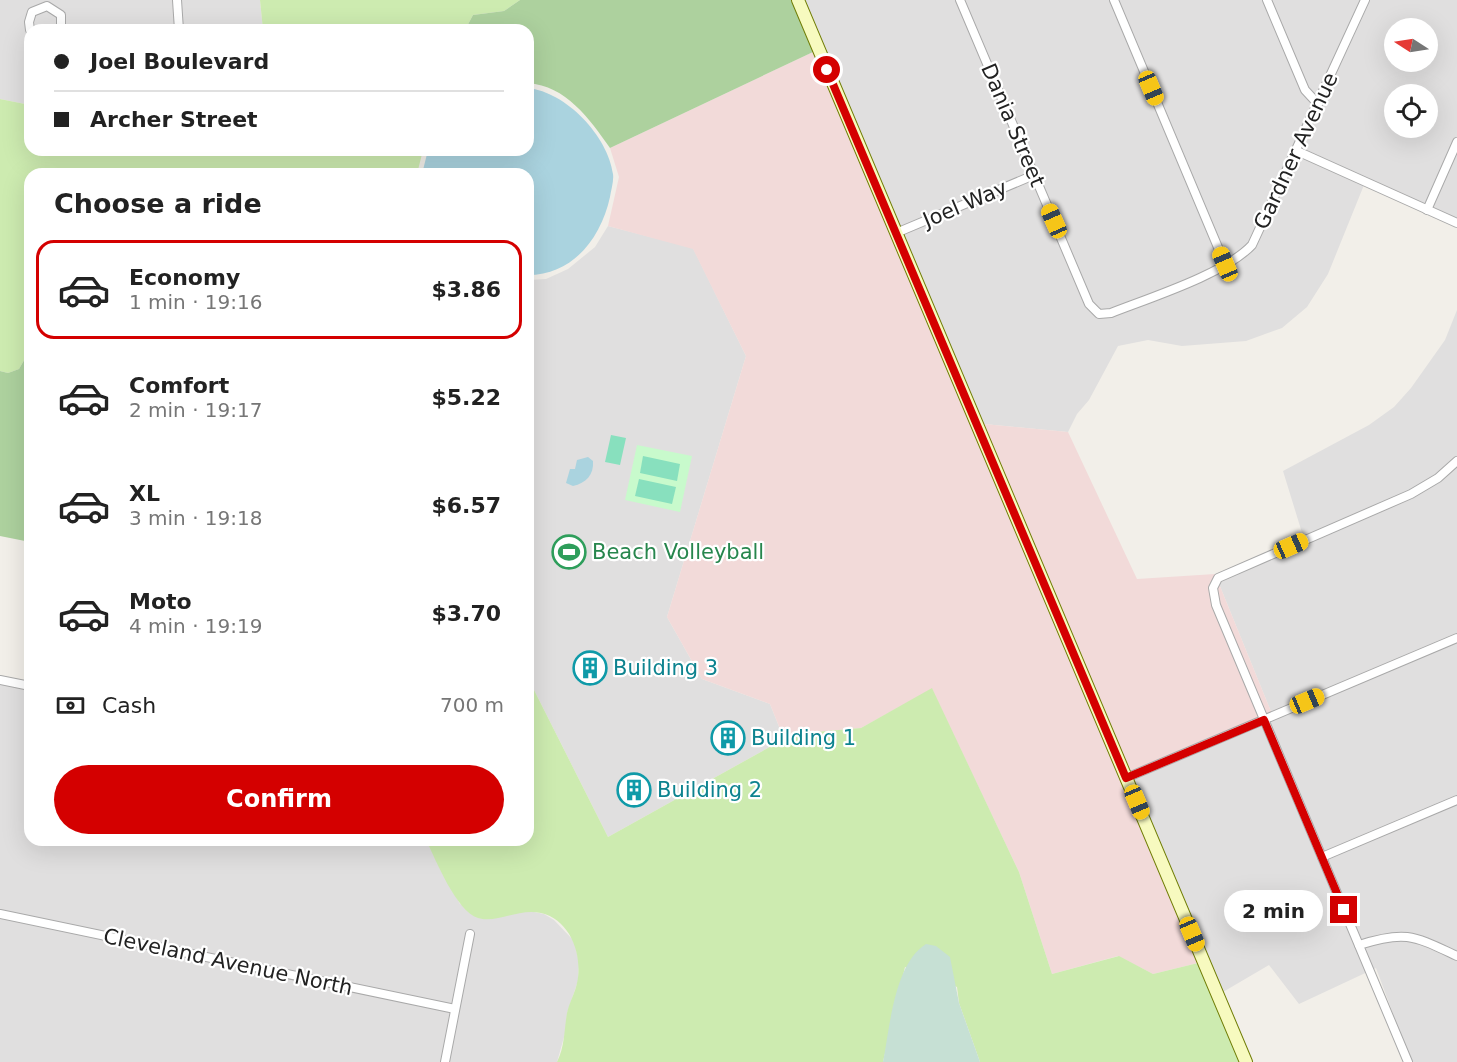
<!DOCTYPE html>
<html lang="en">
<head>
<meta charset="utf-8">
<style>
  :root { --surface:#fff; --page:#f2f2f2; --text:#222; --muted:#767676; --line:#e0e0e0; --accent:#d40000 }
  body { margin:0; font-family:"DejaVu Sans",sans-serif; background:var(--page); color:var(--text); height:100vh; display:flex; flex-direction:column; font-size:22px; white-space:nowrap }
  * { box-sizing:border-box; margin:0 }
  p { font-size:20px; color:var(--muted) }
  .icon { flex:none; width:33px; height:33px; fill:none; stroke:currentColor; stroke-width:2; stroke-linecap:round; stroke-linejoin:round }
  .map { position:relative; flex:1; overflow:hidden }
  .sheet { position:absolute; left:24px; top:168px; width:510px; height:678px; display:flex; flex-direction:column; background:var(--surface); border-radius:18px; box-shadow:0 6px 24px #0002 }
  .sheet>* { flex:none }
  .banner { position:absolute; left:24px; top:24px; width:510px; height:132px; border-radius:18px; box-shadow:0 6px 24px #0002; display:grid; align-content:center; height:132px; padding:0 30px; background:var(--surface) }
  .needle { width:39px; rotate:282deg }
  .controls { position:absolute; left:1384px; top:18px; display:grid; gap:12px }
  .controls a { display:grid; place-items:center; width:54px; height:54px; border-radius:50%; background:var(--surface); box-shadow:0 6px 24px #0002; font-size:30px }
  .end { position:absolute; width:27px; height:27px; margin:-14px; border:8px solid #d40000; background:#fff; box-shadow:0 0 0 3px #fff }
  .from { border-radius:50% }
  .bubble { position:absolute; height:42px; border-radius:21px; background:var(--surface); box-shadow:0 6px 24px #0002; font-size:20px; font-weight:700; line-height:42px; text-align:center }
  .car { position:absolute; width:18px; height:36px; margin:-18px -9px; border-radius:8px; box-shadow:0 0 4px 2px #0007; background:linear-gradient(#f5c518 24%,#345 0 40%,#f5c518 0 76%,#345 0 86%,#f5c518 0) }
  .banner b { display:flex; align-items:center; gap:21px; height:57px; font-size:22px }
  .banner b+b { border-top:2px solid var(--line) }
  .banner i { width:15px; height:15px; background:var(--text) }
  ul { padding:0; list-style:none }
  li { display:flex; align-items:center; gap:18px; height:99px; margin:0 12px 9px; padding:0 18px; border:3px solid transparent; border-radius:18px }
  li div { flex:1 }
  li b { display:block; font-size:22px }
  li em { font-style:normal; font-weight:700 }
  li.selected { border-color:var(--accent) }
  li>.icon { width:54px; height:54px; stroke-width:1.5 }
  h2 { padding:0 30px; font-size:27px; line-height:72px }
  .pay { display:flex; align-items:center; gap:15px; height:66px; padding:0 30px; font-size:22px }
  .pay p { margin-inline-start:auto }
  .cta { display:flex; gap:12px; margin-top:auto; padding:12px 30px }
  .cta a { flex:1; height:69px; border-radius:36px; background:var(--accent); color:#fff; font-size:24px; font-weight:700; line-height:69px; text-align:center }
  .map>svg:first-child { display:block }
  .residential { fill:#e0dfdf; fill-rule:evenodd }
  .commercial { fill:#f2dad9 }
  .grass { fill:#cdebb0 }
  .forest { fill:#add19e }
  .wetland { fill:#c6e0d4 }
  .park { fill:#c8facc }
  .pitch { fill:#88e0be }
  .water { fill:#aad3df }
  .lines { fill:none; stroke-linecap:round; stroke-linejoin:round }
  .street-casing { stroke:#a9a9a9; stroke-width:10 }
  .secondary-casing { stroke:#707d05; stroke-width:14 }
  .street { stroke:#fff; stroke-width:8 }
  .secondary { stroke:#f7fabf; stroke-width:12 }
  .route { stroke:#d40000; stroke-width:8 }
  .labels { text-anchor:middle; stroke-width:4.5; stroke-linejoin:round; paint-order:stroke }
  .street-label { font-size:21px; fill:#222; stroke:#fff }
  .leisure-label { font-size:21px; fill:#27864d; stroke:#fff; text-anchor:start }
  .culture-label { font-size:21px; fill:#0d838f; stroke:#fff; text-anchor:start }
</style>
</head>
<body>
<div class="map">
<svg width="1457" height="1062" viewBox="0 0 1457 1062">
  <rect width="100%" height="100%" fill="#f2efe9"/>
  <g class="residential">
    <polygon points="0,0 260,0 263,30 30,30 30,105 0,99"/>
    <path d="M804 0H1457V219L1366 180 1328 274 1307 307 1282 328 1246 341 1182 346 1148 340 1118 346 1089 400 1077 414 1068 432 984 424ZM1395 28H1428V62H1395ZM1395 94H1428V128H1395Z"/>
    <polygon points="608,226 693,248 746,356 667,617 702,679 770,704 784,739 608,837 528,678 528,280 546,279 568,269 595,247"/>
    <polygon points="1457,310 1457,1062 1411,1062 1376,968 1299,1004 1269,965 1223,992 1132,775 1272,714 1215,574 1303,536 1283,471 1369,425 1394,407 1411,388 1445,340"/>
    <polygon points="0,678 30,684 30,840 426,840 460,904 512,914 524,910 544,914 554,920 574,941 579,962 578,981 567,1013 566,1030 557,1062 0,1062"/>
  </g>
  <g class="commercial">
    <polygon points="813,52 1198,963 1153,974 1118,956 1052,974 1019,872 932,689 861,728 793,734 784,739 770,704 702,679 667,617 746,356 693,249 608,226 619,177 610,148"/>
    <polygon points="956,359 984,424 1068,432 1137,579 1215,574 1272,714 1133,779"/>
  </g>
  <g class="grass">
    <polygon points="260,0 520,0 504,11 473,15 465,30 263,30"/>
    <polygon points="0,99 30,105 30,150 423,150 417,174 30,174 30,350 19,369 8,373 0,371"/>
    <path d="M528 678 608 837 793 734 861 728 932 688 1019 872 1052 974 1119 956 1153 974 1198 963 1240 1062H980L959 1003 957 987 905 967 883 1062H557C565 1046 564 1030 567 1013 569 1003 575 993 577 983 583 956 571 920 541 913 518 908 496 924 478 918 456 911 436 860 426 840H528Z"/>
  </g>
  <g class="forest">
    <path d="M520 0H791L813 52 610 148C589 118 566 86 528 83V30H465L473 15 504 11Z"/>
    <polygon points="30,350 30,542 0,536 0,371 8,373 19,369"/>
  </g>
  <path class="wetland" d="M926 944 936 946 950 957 959 1003 980 1062H883C890 1027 894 964 926 944Z"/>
  <polygon class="park" points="637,445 692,456 680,512 625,500"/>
  <g class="pitch">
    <polygon points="611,435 626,438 620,465 605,462"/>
    <polygon points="643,456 680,464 677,481 640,473"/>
    <polygon points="639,479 676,487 672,504 635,496"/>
  </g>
  <g class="water">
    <path d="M528 88C566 92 608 136 613 174 614 181 611 190 610 197 601 238 573 275 528 275V174H422L428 150H528Z"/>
    <path d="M588 457 593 461C594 475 586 483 573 486L566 483 570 469H575L577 460Z"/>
  </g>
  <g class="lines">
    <g class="street-casing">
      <g id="street">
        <polyline points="177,0 179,30"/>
        <path d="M960 0 1089 304 1099 314 1111 313C1149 298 1225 274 1252 245L1365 0"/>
        <polyline points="1114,0 1225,264"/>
        <polyline points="1267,0 1305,90 1318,104"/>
        <polyline points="30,30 29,22 32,12 47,6 61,15 61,30"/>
        <polyline points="1297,151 1457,223"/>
        <polyline points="1427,210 1457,142"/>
        <polyline points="896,233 1034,175"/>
        <polyline points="0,680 30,686"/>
        <polyline points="1126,778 1457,638"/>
        <polyline points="1322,857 1457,800"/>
        <polyline points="0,914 455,1009"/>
        <path d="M1359 945C1406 930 1414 936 1457 956"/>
        <polyline points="445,1062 470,934"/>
        <polyline points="1408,1062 1216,605 1213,588 1218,578 1411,494 1438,478 1457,461"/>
      </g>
    </g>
    <g class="secondary-casing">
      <polyline id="secondary" points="798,0 1246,1062"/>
    </g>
    <use href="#street" class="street"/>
    <use href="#secondary" class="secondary"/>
  </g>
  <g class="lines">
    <polyline class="route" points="827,70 1126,778 1264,720 1344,910"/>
  </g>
  <defs>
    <g id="stadium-ring" transform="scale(1.725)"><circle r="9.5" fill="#fff" stroke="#2e9e5b" stroke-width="1.5"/><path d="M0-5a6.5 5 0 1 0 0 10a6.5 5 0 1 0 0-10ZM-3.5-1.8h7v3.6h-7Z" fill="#2e9e5b"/></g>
    <g id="building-ring" transform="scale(1.725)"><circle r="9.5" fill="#fff" stroke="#0f9aa8" stroke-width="1.5"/><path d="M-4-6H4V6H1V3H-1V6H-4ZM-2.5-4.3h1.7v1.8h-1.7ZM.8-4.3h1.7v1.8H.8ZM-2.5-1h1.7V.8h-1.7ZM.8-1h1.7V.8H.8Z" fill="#0f9aa8"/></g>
  </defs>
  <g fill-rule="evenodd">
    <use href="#stadium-ring" x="569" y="552"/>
    <use href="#building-ring" x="590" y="668"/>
    <use href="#building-ring" x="728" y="738"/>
    <use href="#building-ring" x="634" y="790"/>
  </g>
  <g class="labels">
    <g class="street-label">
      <text transform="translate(1013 125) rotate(67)" y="7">Dania Street</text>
      <text transform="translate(1296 151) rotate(-65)" y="7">Gardner Avenue</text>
      <text transform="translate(965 204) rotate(-23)" y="7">Joel Way</text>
      <text transform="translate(228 962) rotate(12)" y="7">Cleveland Avenue North</text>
    </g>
    <g class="leisure-label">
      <text x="592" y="559">Beach Volleyball</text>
    </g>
    <g class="culture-label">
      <text x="613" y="675">Building 3</text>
      <text x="751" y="745">Building 1</text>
      <text x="657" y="797">Building 2</text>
    </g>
  </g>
</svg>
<div class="controls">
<a><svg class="needle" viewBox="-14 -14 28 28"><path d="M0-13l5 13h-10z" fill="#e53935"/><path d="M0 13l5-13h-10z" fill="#767676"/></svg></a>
<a><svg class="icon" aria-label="locate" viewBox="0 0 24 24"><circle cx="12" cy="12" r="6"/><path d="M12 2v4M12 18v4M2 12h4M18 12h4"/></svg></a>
</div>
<i class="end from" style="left:827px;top:70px"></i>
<i class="end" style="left:1344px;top:910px"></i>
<div class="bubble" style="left:1224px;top:890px;width:99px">2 min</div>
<i class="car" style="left:1151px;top:88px;rotate:157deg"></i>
<i class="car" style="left:1054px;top:221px;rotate:336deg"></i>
<i class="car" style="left:1225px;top:264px;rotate:337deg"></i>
<i class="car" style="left:1291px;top:546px;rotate:66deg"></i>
<i class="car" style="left:1307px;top:701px;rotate:67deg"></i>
<i class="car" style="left:1137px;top:802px;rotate:157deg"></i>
<i class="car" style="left:1192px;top:934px;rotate:157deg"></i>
<div class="banner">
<b><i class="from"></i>Joel Boulevard</b>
<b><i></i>Archer Street</b>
</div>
<section class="sheet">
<h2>Choose a ride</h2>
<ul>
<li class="selected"><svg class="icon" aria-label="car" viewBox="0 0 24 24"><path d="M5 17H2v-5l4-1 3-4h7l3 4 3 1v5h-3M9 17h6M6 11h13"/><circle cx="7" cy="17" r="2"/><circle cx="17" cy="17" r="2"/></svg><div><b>Economy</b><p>1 min · 19:16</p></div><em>$3.86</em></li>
<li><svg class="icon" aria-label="car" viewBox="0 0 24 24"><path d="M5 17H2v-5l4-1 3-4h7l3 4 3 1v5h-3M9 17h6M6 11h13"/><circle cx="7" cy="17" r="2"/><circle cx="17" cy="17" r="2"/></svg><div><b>Comfort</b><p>2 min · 19:17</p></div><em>$5.22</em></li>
<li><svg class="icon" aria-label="car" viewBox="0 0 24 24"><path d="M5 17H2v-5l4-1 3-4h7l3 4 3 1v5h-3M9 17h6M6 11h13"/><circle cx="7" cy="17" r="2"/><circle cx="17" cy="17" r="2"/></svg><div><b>XL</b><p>3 min · 19:18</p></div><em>$6.57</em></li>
<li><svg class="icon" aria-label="car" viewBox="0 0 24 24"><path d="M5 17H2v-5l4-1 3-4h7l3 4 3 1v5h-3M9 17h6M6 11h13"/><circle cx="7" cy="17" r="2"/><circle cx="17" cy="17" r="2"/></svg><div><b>Moto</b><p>4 min · 19:19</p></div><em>$3.70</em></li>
</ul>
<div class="pay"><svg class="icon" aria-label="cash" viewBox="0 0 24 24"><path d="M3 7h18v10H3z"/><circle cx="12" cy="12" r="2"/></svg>Cash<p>700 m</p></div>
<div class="cta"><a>Confirm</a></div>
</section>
</div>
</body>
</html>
